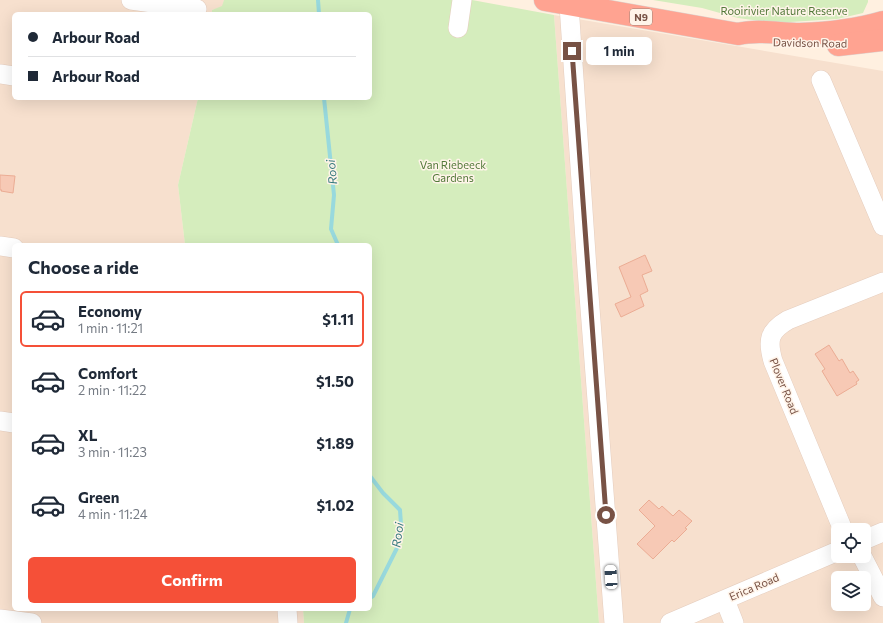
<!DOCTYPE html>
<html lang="en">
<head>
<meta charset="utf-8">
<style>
  :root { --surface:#fff; --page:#f2f2f3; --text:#1f2937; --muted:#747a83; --line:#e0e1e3; --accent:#f55038 }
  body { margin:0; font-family:Commissioner,sans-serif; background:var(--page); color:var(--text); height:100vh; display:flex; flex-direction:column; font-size:15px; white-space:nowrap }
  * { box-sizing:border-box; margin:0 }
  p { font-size:13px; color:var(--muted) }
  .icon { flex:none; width:22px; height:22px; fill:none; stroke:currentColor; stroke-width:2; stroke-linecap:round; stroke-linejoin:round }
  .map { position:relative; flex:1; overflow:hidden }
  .drawer { position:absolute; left:12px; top:243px; width:360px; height:368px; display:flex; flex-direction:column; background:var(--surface); border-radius:6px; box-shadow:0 4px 16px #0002 }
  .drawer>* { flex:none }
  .guide { position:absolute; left:12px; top:12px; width:360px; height:88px; border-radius:6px; box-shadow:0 4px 16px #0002; display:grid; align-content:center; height:88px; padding:0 16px; background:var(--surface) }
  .controls { position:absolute; left:831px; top:523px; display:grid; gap:8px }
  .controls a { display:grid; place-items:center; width:40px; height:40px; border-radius:6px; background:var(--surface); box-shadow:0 4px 16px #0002; font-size:20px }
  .end { position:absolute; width:18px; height:18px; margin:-9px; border:5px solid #785245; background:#fff; box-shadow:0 0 0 2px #fff }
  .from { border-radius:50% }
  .bubble { position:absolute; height:28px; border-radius:6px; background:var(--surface); box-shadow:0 4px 16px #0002; font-size:13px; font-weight:700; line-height:28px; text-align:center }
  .car { position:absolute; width:12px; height:24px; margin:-12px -6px; border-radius:5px; box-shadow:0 0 3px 1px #0007; background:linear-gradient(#fff 24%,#345 0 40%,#fff 0 76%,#345 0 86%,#fff 0) }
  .guide b { display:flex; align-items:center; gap:14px; height:38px; font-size:15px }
  .guide b+b { border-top:1px solid var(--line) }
  .guide i { width:10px; height:10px; background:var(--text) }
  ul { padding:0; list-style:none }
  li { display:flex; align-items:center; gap:12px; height:56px; margin:0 8px 6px; padding:0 8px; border:2px solid transparent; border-radius:6px }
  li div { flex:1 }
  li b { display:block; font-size:15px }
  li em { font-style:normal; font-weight:700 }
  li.active { border-color:var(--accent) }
  li>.icon { width:36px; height:36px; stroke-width:1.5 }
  h2 { padding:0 16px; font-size:18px; line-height:48px }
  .action { display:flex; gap:8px; margin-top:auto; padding:8px 16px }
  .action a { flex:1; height:46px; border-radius:6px; background:var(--accent); color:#fff; font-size:16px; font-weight:700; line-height:46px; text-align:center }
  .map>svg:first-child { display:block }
  .residential { fill:#f7e0ce; fill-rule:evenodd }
  .green { fill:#d5edbd }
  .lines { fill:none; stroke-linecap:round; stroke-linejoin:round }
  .stream { stroke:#98d9dd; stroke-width:4 }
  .building { fill:#f7c9b5; stroke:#ebac94 }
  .minor-casing { stroke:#e5cdbe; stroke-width:20 }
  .highway-casing { stroke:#dcd2cf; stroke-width:23 }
  .minor { stroke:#fff; stroke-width:19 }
  .highway { stroke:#ffa391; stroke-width:22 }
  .route { stroke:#785245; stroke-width:5 }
  .labels { text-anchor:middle; stroke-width:3; stroke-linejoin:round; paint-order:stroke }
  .shield { fill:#fff4e9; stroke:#a08376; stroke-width:1 }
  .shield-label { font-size:10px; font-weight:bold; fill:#785245 }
  .park-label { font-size:11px; fill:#527939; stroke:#fff4e9 }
  .street-label { font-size:11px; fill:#785245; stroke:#fff4e9 }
  .water-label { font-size:12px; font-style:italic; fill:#377a7f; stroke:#fff4e9 }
</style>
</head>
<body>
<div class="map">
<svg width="883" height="623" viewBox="0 0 883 623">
  <rect width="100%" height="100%" fill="#fff0e0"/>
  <g class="residential">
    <polygon points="0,0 224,0 223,7 212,10 212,14 14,14 14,98 198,98 178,185 185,245 14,245 14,609 303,609 304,623 0,623"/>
    <path d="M554 15 883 71V623H599ZM838 530H864V556H838ZM838 578H864V604H838Z"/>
  </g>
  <g class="green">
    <polygon points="224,0 472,0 554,15 599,623 304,623 303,609 370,609 370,245 185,245 178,185 198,98 370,98 370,14 212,14 212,10 222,6"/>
    <polygon points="653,0 868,0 868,2 863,13 837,19 774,23 738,18 702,8"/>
  </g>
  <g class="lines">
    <g class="stream">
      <polyline points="318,0 319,14"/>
      <polyline points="324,98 334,195 331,229 338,245"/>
      <polyline points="370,476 383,493 400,510 401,525 397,548 373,596 370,598"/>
      <polyline points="346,623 350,609"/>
    </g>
  </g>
  <g class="building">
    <polygon points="0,175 15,176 13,193 1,191 2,190 0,190"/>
    <polygon points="645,255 652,271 642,275 648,291 640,295 644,306 621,317 615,304 631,297 619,267"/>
    <polygon points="829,345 839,361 842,359 850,373 853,371 859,380 856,382 857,384 837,396 822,371 825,369 815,354"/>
    <polygon points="649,500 659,509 662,506 673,516 679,510 692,521 685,528 687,529 674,542 672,540 653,559 637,544 655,526 639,510"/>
  </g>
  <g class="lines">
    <g class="minor-casing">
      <g id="minor">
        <polyline points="131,0 197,9"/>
        <polyline points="569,5 587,269 614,623"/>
        <polyline points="458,28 462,0"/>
        <polyline points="0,74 14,76"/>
        <polyline points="821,80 883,226"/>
        <polyline points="0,246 14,248"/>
        <polyline points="0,421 14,423"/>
        <path d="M843 530 773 361C767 340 769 331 788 320L883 282"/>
        <polyline points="864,540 883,532"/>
        <polyline points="862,556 883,597"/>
        <polyline points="725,600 734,623"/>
        <polyline points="287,609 288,623"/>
        <polyline points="0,619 32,623"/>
        <polyline points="670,623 838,551"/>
      </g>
    </g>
    <g class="highway-casing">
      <g id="highway">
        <path d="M545 0 738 34C758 29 780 34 800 34 828 33 856 30 883 22"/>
        <polyline points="838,45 883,40"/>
      </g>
    </g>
    <use href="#minor" class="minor"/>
    <use href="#highway" class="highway"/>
  </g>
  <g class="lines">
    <polyline class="route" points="572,51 606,515"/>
  </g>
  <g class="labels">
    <rect class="shield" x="630" y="9" width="22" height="16" rx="3"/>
    <g class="shield-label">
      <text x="641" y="21">N9</text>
    </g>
    <g class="park-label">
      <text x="784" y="15">Rooirivier Nature Reserve</text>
      <text x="453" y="169">Van Riebeeck<tspan x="453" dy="13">Gardens</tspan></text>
    </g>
    <g class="street-label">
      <text transform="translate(810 43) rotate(1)" y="4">Davidson Road</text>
      <text transform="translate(784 386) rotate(68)" y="4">Plover Road</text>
      <text transform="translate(754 587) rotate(-23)" y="4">Erica Road</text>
    </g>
    <g class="water-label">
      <text transform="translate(332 172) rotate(-96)" y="4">Rooi</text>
      <text transform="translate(398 535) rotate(-82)" y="4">Rooi</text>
    </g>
  </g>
</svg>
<div class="controls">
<a><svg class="icon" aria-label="locate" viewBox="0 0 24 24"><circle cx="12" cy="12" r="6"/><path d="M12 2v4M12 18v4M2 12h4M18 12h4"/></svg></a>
<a><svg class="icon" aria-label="layers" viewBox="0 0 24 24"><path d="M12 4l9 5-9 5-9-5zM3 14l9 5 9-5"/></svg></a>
</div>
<i class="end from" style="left:606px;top:515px"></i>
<i class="end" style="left:572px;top:51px"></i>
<div class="bubble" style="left:586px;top:37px;width:66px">1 min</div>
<i class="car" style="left:611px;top:577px;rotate:356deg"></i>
<div class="guide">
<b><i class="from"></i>Arbour Road</b>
<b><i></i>Arbour Road</b>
</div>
<section class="drawer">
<h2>Choose a ride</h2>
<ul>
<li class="active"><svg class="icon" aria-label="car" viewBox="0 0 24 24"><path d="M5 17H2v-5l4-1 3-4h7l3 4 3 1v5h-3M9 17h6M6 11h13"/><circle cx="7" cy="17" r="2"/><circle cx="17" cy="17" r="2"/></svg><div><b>Economy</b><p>1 min · 11:21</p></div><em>$1.11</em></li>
<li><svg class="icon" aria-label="car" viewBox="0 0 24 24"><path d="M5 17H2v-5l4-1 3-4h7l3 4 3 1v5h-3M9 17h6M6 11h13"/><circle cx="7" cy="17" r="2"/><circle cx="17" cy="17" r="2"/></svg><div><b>Comfort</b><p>2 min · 11:22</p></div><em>$1.50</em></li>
<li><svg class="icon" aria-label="car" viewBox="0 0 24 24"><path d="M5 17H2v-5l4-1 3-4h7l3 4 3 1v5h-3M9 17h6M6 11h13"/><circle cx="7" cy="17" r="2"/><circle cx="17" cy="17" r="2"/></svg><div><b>XL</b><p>3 min · 11:23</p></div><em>$1.89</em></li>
<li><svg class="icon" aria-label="car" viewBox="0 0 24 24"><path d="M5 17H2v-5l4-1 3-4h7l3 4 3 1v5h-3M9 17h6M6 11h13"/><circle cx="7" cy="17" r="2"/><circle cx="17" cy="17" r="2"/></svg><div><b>Green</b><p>4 min · 11:24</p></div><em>$1.02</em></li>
</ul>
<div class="action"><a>Confirm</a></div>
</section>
</div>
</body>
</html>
